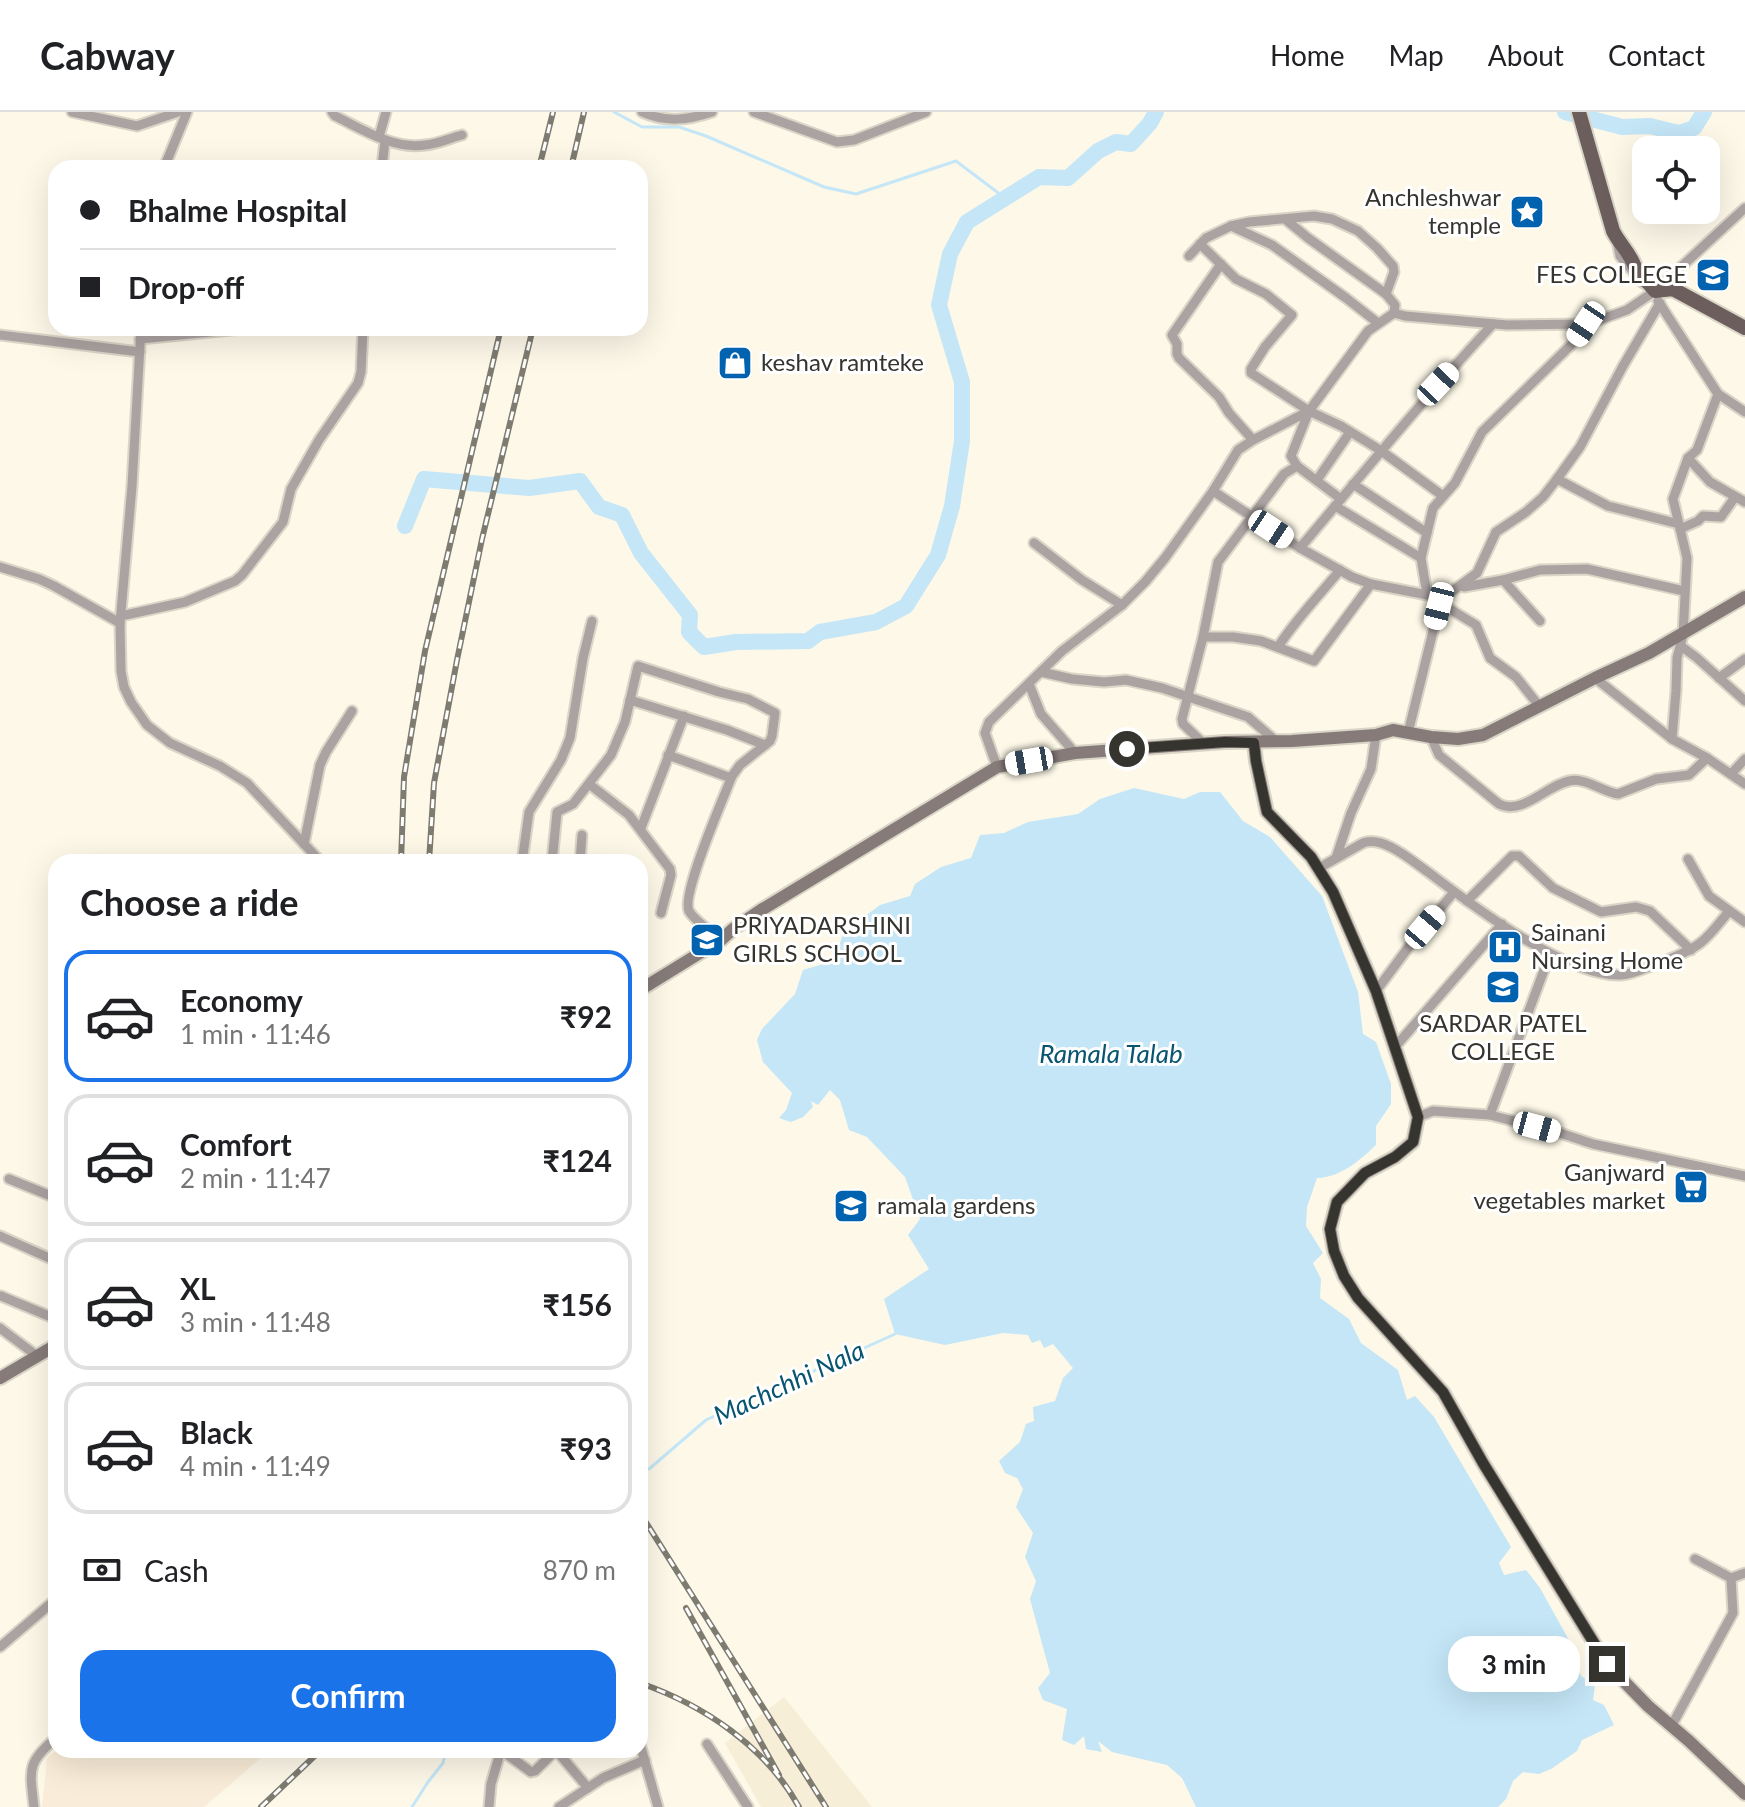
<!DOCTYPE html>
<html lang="en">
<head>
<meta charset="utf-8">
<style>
  :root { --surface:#fff; --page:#f6f6f6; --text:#202124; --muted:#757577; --line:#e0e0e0; --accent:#1a73e8 }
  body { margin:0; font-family:Lato,sans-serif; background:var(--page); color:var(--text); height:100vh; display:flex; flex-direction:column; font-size:30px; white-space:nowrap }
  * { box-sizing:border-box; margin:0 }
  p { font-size:26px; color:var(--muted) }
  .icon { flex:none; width:44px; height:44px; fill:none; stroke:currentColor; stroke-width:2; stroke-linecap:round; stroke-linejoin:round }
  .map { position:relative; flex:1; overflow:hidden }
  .panel { position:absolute; left:48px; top:742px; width:600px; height:904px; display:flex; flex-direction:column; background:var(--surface); border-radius:24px; box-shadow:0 8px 32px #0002 }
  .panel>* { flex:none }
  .guide { position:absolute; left:48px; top:48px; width:600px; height:176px; border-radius:24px; box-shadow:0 8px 32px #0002; display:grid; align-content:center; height:176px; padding:0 32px; background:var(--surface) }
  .fabs { position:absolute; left:1632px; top:24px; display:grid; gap:16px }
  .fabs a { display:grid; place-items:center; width:88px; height:88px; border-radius:16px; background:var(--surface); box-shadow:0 8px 32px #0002; font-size:40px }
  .end { position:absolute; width:36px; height:36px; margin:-18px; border:10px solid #36342e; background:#fff; box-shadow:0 0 0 4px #fff }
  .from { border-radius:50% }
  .bubble { position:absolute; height:56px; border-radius:24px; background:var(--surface); box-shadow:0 8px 32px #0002; font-size:26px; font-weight:700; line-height:56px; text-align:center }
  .car { position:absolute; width:24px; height:48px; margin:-24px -12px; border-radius:10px; box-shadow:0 0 6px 2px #0007; background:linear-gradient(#fff 24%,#345 0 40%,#fff 0 76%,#345 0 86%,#fff 0) }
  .guide b { display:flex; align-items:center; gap:28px; height:76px; font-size:30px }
  .guide b+b { border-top:2px solid var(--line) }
  .guide i { width:20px; height:20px; background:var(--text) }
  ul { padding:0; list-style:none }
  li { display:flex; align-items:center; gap:24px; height:132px; margin:0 16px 12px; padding:0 16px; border:4px solid var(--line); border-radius:24px }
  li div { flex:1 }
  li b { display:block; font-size:30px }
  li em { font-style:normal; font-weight:700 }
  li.on { border-color:var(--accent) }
  li>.icon { width:72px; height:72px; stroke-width:1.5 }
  h2 { padding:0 32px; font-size:36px; line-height:96px }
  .pay { display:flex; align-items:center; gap:20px; height:88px; padding:0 32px; font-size:30px }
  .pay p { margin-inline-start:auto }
  .button { display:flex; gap:16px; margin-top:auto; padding:16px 32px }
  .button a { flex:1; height:92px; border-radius:24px; background:var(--accent); color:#fff; font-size:32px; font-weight:700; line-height:92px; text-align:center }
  header { display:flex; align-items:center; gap:48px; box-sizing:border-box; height:112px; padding:0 40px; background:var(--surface); border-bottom:2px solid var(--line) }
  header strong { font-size:38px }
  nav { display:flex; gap:44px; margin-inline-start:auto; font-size:28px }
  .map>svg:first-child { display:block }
  .built { fill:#f6eed7 }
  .industrial { fill:#f9ecd8 }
  .water { fill:#c4e6f7 }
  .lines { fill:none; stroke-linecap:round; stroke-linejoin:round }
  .stream { stroke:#c4e6f7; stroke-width:3 }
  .river { stroke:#c4e6f7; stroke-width:16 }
  .street-casing { stroke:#d9d5c7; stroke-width:13 }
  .secondary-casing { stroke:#d9d5c7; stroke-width:16 }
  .primary-casing { stroke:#d9d5c7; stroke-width:18 }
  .street { stroke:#aba3a2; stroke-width:9 }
  .secondary { stroke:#867b79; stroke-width:12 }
  .primary { stroke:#6c5e5c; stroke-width:14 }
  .rail-casing { stroke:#7e7b71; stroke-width:6 }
  .rail { stroke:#fff; stroke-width:3; stroke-dasharray:9; stroke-linecap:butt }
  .route { stroke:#36342e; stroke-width:10 }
  .labels { text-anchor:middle; stroke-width:6; stroke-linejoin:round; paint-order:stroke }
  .poi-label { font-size:24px; fill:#36342e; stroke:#fff; text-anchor:start }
  .water-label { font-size:26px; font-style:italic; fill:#085471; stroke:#fff }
</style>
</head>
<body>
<header>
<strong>Cabway</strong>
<nav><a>Home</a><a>Map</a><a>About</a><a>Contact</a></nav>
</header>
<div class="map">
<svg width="1745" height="1695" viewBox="0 0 1745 1695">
  <rect width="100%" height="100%" fill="#fdf8e8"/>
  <polygon class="built" points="784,1585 872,1695 761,1695 725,1631"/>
  <polygon class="industrial" points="57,1638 270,1638 204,1695 42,1695 47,1646"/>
  <path class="water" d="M1134 676 1184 687 1200 680H1220L1243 709 1270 725 1322 784 1358 880 1363 922 1376 930 1391 972V992L1376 1014V1033C1359 1049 1341 1065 1317 1066L1307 1095 1306 1114 1323 1141 1313 1151 1321 1167 1320 1186 1349 1207 1361 1231 1398 1258 1407 1288 1415 1284 1434 1305 1511 1435 1499 1451 1504 1463 1526 1458 1540 1476 1570 1530 1581 1564 1595 1573 1593 1588 1604 1593 1614 1613 1582 1628 1577 1639 1551 1657 1539 1662 1523 1660 1513 1669 1506 1687 1498 1695H1196L1182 1666 1167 1653 1112 1640 1098 1629 1102 1640 1086 1637 1084 1624 1074 1633 1062 1628 1067 1597 1043 1588 1038 1576 1050 1561 1030 1487 1036 1469 1025 1445 1033 1421 1016 1395 1023 1377 1017 1366 1005 1361 999 1349 1020 1330 1026 1312 1034 1309 1033 1295 1055 1289 1063 1266 1073 1256 1053 1232 1044 1236 1040 1228 1032 1231 1028 1223 1003 1221 945 1233 895 1222 884 1187 929 1157 908 1123 920 1107 905 1065 867 1025 849 1018 840 988 830 978 818 993 811 989 813 995 803 1005 791 1010 779 1006 786 998 792 981 763 950 757 928 762 917 795 882 803 858 833 849 844 820 880 793 910 784 915 772 941 755 971 746 980 723 1004 721 1028 710 1078 702 1100 687Z"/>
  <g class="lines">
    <g class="stream">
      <polyline points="614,0 642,15 679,15 706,24 824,75 856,82 956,49 1005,86"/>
      <polyline points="649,1357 706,1308 895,1222"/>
      <polyline points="412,1695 428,1670 443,1651 446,1638"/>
    </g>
    <g class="river">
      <polyline points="1565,0 1622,15 1650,14 1679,21 1694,16 1704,0"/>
      <polyline points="405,414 424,367 529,376 580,369 599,395 622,403 641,441 690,503 689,520 704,535 736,530 808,529 820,520 876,510 906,494 938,443 952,394 962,329 962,270 939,193 950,142 967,110 1039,65 1068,66 1098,39 1116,30 1131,32 1150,11 1156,0"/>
    </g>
    <g class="street-casing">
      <g id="street">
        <polyline points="72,0 137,14 178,0"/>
        <path d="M332 0 335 4C362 17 394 38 425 33 438 32 450 26 462 23"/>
        <path d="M642 0C666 11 688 8 712 0"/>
        <polyline points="754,0 837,30 854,28 926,0"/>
        <polyline points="379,25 386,0"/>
        <polyline points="164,56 187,0"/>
        <polyline points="382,56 385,28"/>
        <polyline points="1285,107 1308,126 1386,182"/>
        <polyline points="1231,114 1272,133 1346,186 1378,211"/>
        <polyline points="1617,128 1620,144 1643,171"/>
        <polyline points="1200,132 1236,167 1266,182 1292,203 1265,235 1251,257 1251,261 1309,299 1341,314 1380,338 1443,384"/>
        <polyline points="1189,144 1206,126 1231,114 1249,110 1314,104 1332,107 1358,119 1377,136 1393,154 1394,160 1386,182 1395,193 1394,201"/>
        <polyline points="1221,152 1172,223 1177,232 1177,242 1179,246 1219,285 1229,301 1253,328"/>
        <polyline points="1658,189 1718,282 1697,338 1688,346 1673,387 1687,446 1683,523 1677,546 1676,579 1672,627"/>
        <polyline points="141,216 132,374 120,511 121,559 124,575 131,590 147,613 170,631 220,654 247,671 321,750"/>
        <polyline points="0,223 140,240"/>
        <polyline points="140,227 251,216"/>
        <polyline points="1718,282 1745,300"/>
        <polyline points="1309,299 1253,328 1238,338 1213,379 1300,436 1352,465 1371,472 1443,486 1477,461 1496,420 1526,400 1543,385 1557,367 1580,335 1623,254 1660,191"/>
        <polyline points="1688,346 1710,370 1745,390"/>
        <polyline points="1297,354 1341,387"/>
        <polyline points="1557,367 1608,394 1679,412"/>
        <polyline points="1317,368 1350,320"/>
        <polyline points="1353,372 1427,421"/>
        <polyline points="1335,394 1421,446"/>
        <polyline points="1680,417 1698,409 1703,404 1721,405 1735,385"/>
        <polyline points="1034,431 1082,468 1122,493"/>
        <path d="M1300 436C1364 360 1426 284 1493 212"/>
        <polyline points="0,455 39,467 54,474 120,511"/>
        <polyline points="1503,468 1540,509"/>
        <polyline points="1464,475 1503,468 1540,458 1587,457 1684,479"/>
        <polyline points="1427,482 1421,446 1433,396 1455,371 1482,320 1571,233 1586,212"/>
        <polyline points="1440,491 1476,513 1490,546 1516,565 1540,595"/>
        <polyline points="121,504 185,490 235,469 242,463 283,410 291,377 319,328 358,271 361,260 363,216"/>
        <polyline points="1203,525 1233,525 1261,529 1314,549 1371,472"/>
        <polyline points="1681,534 1697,546 1745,589"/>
        <path d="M1278 535C1296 507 1319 484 1340 458"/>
        <polyline points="1041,560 1072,567 1104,570 1126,568 1162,576 1248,605 1277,630"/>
        <polyline points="1595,566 1672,627 1707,646 1745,672"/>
        <polyline points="1719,566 1745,547"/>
        <polyline points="1029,572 1041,602 1075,641"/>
        <polyline points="630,588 727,618 765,633"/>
        <polyline points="1408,621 1440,491 1445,489"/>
        <path d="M1431 625 1439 643 1499 692C1522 704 1547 673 1569 669 1585 665 1603 680 1618 682L1656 667 1689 663 1707 646"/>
        <polyline points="1204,632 1183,612 1182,607 1203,525 1218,450 1284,362 1297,354 1291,344 1309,299 1368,219 1394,201 1405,204 1507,213 1588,212 1627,198 1655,179 1745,96"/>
        <polyline points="668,643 731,666"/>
        <polyline points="997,655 985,621 989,610 1062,539 1122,493 1145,470 1165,446 1213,379"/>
        <polyline points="1731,662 1745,647"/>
        <polyline points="589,672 629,703 670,757 671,763 661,801"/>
        <polyline points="641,716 684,604"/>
        <polyline points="304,732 320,653 326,640 352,599"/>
        <polyline points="1336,746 1351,701 1371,657 1376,623"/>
        <polyline points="1688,747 1709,784 1745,810"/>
        <polyline points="522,750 529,700 561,648 570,626 583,546 592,509"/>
        <path d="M552 750 557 700 573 692 611 643 625 610 638 554 719 580 748 587 775 601 772 624 770 629 740 653 732 664C724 685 681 782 689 799 694 808 712 821 721 828"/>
        <polyline points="580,750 582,723"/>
        <path d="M1319 756 1363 731C1383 723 1412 749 1428 760 1470 792 1568 866 1621 863 1635 862 1649 854 1662 850 1699 836 1705 830 1729 799"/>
        <polyline points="1467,789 1512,744 1519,744 1553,776 1601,800 1636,795 1650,799 1691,838"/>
        <polyline points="1376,879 1411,832 1454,780"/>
        <polyline points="1395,935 1502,812"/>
        <polyline points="1490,1003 1550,842"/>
        <polyline points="1418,1005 1433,999 1490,1003 1560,1021 1593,1032 1745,1064"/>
        <polyline points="9,1067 56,1086"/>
        <polyline points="0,1124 56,1149"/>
        <polyline points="1,1184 56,1207"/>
        <polyline points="0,1216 37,1244"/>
        <polyline points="1695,1447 1731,1466 1745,1461"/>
        <polyline points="0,1535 55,1488"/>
        <polyline points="1672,1613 1733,1501 1731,1466"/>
        <polyline points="640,1632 658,1695"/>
        <polyline points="707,1632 748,1695"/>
        <polyline points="501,1638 531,1660 535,1659 556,1638"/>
        <polyline points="556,1638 588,1676"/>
        <path d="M34 1695C30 1658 26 1651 56 1626"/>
        <polyline points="489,1695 491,1672 501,1638"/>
        <polyline points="559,1695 603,1666 645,1648"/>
      </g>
    </g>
    <g class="secondary-casing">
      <g id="secondary">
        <polyline points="1254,631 1256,649 1267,700 1311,745 1333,780 1376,879 1418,1005 1413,1030 1395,1045 1365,1061 1337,1090 1330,1117 1334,1139 1344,1164 1358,1186 1443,1280 1483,1351 1607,1552 1648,1594 1689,1629 1745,1682"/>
        <polyline points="640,878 721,828 733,817 761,798 997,655 1075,641 1225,630 1292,629 1376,623 1393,618 1431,625 1458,627 1483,623 1595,566 1649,541 1745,485"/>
        <polyline points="0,1266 56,1233"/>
      </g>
    </g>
    <g class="primary-casing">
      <g id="primary">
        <path d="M1579 0 1613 119C1620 133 1629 139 1635 155"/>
        <polyline points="1643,165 1655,179 1673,177 1745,216"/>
      </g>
    </g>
    <use href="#street" class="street"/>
    <use href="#secondary" class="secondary"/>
    <use href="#primary" class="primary"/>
    <g class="rail-casing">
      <g id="rail">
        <polyline points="539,56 553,0"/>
        <polyline points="571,56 584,0"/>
        <polyline points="401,750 404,665 425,539 501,216"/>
        <polyline points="429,750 434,671 457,548 482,427 533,216"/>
        <polyline points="640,1401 826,1695"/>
        <polyline points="686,1496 779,1663"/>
        <path d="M640 1571C704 1593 766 1635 799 1695"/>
        <polyline points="261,1695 321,1638"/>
      </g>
    </g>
    <use href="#rail" class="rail"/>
  </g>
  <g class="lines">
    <polyline class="route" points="1127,637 1225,630 1254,631 1256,649 1267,700 1311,745 1333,780 1376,879 1418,1005 1413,1030 1395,1045 1365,1061 1337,1090 1330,1117 1334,1139 1344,1164 1358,1186 1443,1280 1483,1351 1607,1552"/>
  </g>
  <defs>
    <g id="sight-square" transform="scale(1.8)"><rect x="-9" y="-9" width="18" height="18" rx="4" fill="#0162af" stroke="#fff"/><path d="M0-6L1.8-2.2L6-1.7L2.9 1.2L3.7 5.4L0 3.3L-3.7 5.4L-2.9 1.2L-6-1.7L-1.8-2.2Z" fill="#fff"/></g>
    <g id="school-square" transform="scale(1.8)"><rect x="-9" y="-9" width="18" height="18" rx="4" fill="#0162af" stroke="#fff"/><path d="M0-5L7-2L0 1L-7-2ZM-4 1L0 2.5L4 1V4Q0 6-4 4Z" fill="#fff"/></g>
    <g id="shop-square" transform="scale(1.8)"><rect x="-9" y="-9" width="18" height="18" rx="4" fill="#0162af" stroke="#fff"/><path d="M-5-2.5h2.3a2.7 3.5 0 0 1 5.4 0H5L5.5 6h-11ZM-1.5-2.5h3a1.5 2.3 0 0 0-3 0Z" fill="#fff"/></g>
    <g id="hospital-square" transform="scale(1.8)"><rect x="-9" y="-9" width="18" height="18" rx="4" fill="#0162af" stroke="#fff"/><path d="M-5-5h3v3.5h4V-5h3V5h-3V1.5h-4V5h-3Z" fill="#fff"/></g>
    <g id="supermarket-square" transform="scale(1.8)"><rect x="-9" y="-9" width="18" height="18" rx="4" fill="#0162af" stroke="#fff"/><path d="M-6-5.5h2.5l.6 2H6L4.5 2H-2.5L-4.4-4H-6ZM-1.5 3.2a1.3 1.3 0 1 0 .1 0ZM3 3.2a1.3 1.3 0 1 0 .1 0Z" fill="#fff"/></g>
  </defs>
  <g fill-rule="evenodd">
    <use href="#sight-square" x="1527" y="100"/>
    <use href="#school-square" x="1713" y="163"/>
    <use href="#shop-square" x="735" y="251"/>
    <use href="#school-square" x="707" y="828"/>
    <use href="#hospital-square" x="1505" y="835"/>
    <use href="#school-square" x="1503" y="875"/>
    <use href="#supermarket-square" x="1691" y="1075"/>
    <use href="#school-square" x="851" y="1094"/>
  </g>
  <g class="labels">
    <g class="poi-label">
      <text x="1501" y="94" text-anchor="end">Anchleshwar<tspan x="1501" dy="28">temple</tspan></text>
      <text x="1687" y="171" text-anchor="end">FES COLLEGE</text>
      <text x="761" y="259">keshav ramteke</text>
      <text x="733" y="822">PRIYADARSHINI<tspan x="733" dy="28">GIRLS SCHOOL</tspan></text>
      <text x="1531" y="829">Sainani<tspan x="1531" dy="28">Nursing Home</tspan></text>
      <text x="1503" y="920" text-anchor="middle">SARDAR PATEL<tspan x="1503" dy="28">COLLEGE</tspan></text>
      <text x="1665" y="1069" text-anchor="end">Ganjward<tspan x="1665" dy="28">vegetables market</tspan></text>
      <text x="877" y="1102">ramala gardens</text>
    </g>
    <g class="water-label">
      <text x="1111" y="951">Ramala Talab</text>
      <text transform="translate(789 1271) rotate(-25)" y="9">Machchhi Nala</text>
    </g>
  </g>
</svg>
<div class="fabs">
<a><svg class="icon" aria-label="locate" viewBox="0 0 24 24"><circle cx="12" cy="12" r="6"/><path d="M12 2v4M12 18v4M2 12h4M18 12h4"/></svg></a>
</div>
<i class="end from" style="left:1127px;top:637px"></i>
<i class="end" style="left:1607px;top:1552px"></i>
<div class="bubble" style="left:1448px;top:1524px;width:132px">3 min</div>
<i class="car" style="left:1586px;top:212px;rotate:214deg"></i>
<i class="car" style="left:1438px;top:272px;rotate:43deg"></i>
<i class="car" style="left:1271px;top:417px;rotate:123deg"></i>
<i class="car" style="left:1439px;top:494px;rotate:194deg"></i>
<i class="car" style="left:1029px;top:649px;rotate:260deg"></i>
<i class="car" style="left:1425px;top:815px;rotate:40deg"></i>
<i class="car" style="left:1537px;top:1015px;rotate:105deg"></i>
<div class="guide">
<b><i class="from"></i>Bhalme Hospital</b>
<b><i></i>Drop-off</b>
</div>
<section class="panel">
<h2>Choose a ride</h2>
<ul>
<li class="on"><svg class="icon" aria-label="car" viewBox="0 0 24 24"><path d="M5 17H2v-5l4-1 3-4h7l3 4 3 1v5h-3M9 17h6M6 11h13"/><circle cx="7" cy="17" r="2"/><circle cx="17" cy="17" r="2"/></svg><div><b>Economy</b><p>1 min · 11:46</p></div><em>₹92</em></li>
<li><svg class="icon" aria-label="car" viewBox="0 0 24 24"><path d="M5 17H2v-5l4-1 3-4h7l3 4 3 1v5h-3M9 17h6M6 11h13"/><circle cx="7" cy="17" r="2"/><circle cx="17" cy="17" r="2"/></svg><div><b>Comfort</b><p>2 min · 11:47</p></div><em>₹124</em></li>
<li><svg class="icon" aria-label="car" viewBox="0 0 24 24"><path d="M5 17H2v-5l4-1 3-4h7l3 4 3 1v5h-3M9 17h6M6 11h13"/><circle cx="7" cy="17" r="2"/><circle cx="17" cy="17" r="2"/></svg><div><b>XL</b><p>3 min · 11:48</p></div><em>₹156</em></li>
<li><svg class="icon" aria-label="car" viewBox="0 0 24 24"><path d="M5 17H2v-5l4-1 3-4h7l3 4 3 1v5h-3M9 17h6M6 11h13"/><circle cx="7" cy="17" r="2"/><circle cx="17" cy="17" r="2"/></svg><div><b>Black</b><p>4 min · 11:49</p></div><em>₹93</em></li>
</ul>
<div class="pay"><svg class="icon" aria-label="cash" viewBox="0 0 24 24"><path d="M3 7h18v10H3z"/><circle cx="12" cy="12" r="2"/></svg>Cash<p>870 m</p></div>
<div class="button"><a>Confirm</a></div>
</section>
</div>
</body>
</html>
